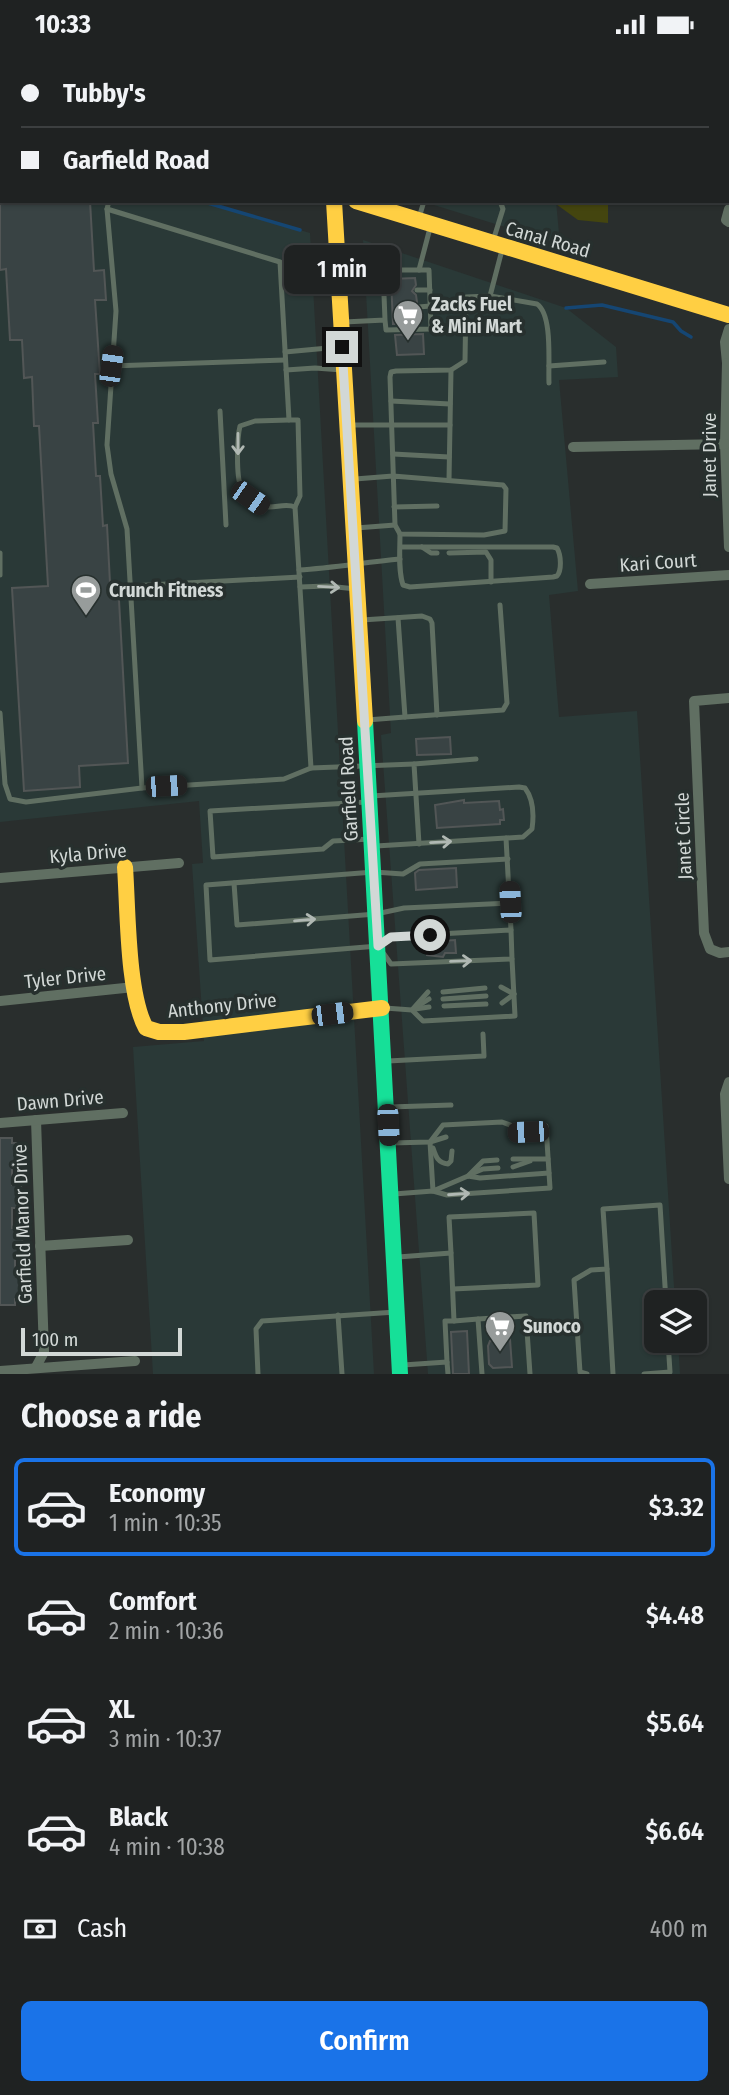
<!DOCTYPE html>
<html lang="en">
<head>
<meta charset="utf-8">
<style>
  :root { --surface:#1f2222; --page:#272a2a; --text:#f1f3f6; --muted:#a1a4a5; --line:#3c3f40; --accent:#1a73e8 }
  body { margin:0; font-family:"Fira Sans Condensed",sans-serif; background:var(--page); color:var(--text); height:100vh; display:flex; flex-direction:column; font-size:26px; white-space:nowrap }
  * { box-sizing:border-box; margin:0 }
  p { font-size:23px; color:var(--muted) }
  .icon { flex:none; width:38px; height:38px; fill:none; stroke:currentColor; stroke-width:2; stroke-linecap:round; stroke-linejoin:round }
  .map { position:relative; height:1325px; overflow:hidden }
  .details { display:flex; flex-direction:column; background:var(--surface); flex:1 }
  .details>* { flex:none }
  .guide { position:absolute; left:0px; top:0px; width:730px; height:154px; box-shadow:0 2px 5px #0004,0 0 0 2px var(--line); display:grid; align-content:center; height:154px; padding:0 21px; background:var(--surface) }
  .tools { position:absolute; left:644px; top:1241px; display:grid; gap:14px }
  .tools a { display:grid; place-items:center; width:63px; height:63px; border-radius:10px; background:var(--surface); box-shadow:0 2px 5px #0004,0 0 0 2px var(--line); font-size:35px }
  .scale { position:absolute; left:21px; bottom:18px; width:161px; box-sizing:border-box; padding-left:7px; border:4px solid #d2d8d6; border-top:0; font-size:19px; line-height:24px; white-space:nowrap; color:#d2d8d6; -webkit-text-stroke:5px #27302e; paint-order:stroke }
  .end { position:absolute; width:32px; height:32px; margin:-16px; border:9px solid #d2d8d6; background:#111; box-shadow:0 0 0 4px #111 }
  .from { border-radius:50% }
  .bubble { position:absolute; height:49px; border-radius:10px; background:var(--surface); box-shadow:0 2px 5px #0004,0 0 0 2px var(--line); font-size:23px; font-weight:600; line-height:49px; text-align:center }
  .car { position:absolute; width:21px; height:42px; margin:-21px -10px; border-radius:9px; box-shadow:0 0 5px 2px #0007; background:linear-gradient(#222 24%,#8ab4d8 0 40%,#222 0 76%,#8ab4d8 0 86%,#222 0) }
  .guide b { display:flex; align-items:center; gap:24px; height:66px; font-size:26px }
  .guide b+b { border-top:2px solid var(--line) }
  .guide i { width:18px; height:18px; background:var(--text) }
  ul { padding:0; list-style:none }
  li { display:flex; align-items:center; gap:21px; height:98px; margin:0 14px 10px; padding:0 7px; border:4px solid transparent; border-radius:10px }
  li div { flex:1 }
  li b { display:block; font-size:26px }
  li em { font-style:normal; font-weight:600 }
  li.current { border-color:var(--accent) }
  li>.icon { width:63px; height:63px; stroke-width:1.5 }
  h2 { padding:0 21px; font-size:32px; line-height:84px }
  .pay { display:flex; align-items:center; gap:18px; height:77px; padding:0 21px; font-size:26px }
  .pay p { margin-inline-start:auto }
  .button { display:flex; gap:14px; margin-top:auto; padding:14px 21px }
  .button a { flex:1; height:80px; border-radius:10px; background:var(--accent); color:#fff; font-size:28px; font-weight:600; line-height:80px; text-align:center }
  .status { display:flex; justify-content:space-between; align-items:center; height:49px; padding:0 35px; background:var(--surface); direction:ltr }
  .status svg { height:19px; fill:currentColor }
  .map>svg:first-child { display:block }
  .built { fill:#2a3937 }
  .green { fill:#44450f }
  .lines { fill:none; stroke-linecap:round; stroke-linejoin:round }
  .stream { stroke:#154673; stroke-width:3.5 }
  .building { fill:#394344; stroke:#525656; stroke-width:2 }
  .lane { stroke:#606f62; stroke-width:5 }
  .street { stroke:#606f62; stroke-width:10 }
  .fast { stroke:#16e098; stroke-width:16 }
  .slow { stroke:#ffcf43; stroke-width:16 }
  .oneway { stroke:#b0b8b3 }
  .route { stroke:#d2d8d6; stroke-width:9 }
  .labels { text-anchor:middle; stroke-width:7; stroke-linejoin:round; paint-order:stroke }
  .street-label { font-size:19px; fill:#d2d8d6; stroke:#27302e }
  .poi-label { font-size:19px; font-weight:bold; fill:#d2d8d6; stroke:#27302e; text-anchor:start }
</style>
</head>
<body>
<div class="status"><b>10:33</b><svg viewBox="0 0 49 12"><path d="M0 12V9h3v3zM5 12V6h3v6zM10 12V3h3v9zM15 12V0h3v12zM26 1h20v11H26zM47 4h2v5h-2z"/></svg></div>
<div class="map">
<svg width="729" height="1325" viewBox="0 0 729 1325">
  <rect width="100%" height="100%" fill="#292e2d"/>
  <g class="built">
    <rect x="126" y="0" width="170" height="2"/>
    <polygon points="350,0 655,0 656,1 350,2"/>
    <polygon points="0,93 2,152 202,152 310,184 374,1325 153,1325 133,998 204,992 192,815 203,814 199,752 0,773"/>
    <polygon points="421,152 556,152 560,195"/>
    <polygon points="363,191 566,259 616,298 618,328 559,331 578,542 549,546 559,668 637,662 675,1253 656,1253 656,1292 678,1292 680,1325 428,1325 381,686 391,684"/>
  </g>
  <g class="green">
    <polygon points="0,0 126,0 126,2 2,2 2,33"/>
    <polygon points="556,152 608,152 608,174 578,171 556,155"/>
  </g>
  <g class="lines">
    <g class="stream">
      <polyline points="201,152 300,181"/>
      <polyline points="566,259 602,256 673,273 681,282 691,288"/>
    </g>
  </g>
  <g class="building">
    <polygon points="0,152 90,152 94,222 104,221 106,251 95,251 100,325 95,325 98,374 93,374 96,427 100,427 103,477 107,476 110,534 118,533 128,714 79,717 80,738 24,742 12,539 48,537 39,377 34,377 32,328 24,329 22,291 10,291 6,220 0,221"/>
    <polygon points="415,229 416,236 412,242 416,246 417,253 414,258 417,263 418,275 393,275 391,230"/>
    <polygon points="423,285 424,305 397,306 395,286"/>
    <polygon points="450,688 451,705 417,706 416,690"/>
    <polygon points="464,751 464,754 499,752 500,761 503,760 504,771 500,771 500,775 437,779 435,756"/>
    <polygon points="456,819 457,838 416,841 415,824 419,821"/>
    <polygon points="455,891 456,904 445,904 443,908 427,906 426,893"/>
    <polygon points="0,1089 12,1089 12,1094 20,1094 20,1117 12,1117 12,1136 21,1136 22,1159 12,1159 12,1179 14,1179 15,1185 22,1185 23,1207 15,1207 15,1227 24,1227 24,1250 15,1250 15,1256 0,1256"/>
    <polygon points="467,1282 469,1325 453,1325 451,1283"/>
    <polygon points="510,1290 512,1318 493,1319 489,1315 488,1297 490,1292"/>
  </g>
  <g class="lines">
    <g class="lane">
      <polyline points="135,0 135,2"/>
      <polyline points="163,0 164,2"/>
      <polyline points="268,0 268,2"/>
      <polyline points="382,0 382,2"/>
      <polyline points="409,0 409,2"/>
      <polyline points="510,0 510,2"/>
      <polyline points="109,152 107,160 116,262 107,396 111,425 127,480 142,739"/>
      <polyline points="107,160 280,213 289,371 298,371 300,447 295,458 311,719"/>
      <polyline points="419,169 424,152"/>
      <polyline points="493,192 503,160 500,152"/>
      <polyline points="419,221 430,179"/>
      <polyline points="417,241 430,241"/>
      <path d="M490 247 537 255C553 266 548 315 549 334"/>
      <polyline points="419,258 430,257"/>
      <polyline points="344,273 385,271 383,221 429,221 431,280 386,281 385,271"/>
      <polyline points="285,303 339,298"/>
      <polyline points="111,317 285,311"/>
      <polyline points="549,317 604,313"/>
      <polyline points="286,321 315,319 342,321"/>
      <polyline points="391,352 450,355"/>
      <polyline points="220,362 226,476"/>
      <path d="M289 371 255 372 240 377C237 389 236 427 241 438 244 445 255 454 262 457 273 461 284 453 295 458"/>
      <polyline points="348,376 450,376"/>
      <polyline points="393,405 449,408"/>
      <polyline points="355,430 393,427 503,436 506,440 505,482 484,486 400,485 395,476 390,328 391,323 396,322 451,321 465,312 466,248 490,247 502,201"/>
      <polyline points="449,431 451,321"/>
      <polyline points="394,458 437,457"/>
      <polyline points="356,479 395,476"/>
      <path d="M400 485C400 501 398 521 403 536L410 538 553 528 557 527C562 521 561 506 557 499L553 498H400"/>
      <polyline points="422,498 431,504 437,504"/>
      <polyline points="0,504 0,526"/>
      <polyline points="449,504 486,503 491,511 491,533"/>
      <path d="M299 521C333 519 366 513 400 510"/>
      <polyline points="130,537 300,528"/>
      <polyline points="300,538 327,537 356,540"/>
      <polyline points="362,571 422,567 430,570 432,574 437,666"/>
      <polyline points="0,664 5,735 10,750 26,753 142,739 284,730 311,719 414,715"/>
      <polyline points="405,668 503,661 507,654 500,556"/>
      <polyline points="367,671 405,668 398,569"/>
      <path d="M371 747 519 738 525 739C534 751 534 766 532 780L523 788 376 797"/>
      <polyline points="367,753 210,762 213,808 323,800 333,792 371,790"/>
      <polyline points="506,789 511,881"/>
      <polyline points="419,795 414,715 476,710"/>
      <polyline points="234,834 237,876 376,865 404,859 510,854"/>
      <polyline points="384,905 391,915 512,910 511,881 403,887 391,889 378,897 210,911 206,836 374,823 403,825 420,815 508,810"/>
      <polyline points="501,938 514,945"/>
      <polyline points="443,943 485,939"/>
      <polyline points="443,950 486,947"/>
      <polyline points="502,954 514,945"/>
      <polyline points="418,957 429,950"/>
      <polyline points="444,957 486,955"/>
      <polyline points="385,959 412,961 423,972 515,967 512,910"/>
      <polyline points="415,960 429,958"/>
      <polyline points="412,961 428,943"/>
      <polyline points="388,1012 484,1007 483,985"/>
      <polyline points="390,1058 451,1056"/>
      <polyline points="511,1084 546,1082"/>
      <polyline points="430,1093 433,1142 468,1127 480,1129 549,1124"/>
      <polyline points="430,1093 446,1088"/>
      <polyline points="391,1094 430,1093 443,1076 502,1073 518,1079 546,1077 550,1139 447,1146 433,1142 394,1145"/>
      <path d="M433 1099C436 1108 438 1114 448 1115L451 1112 452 1102"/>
      <polyline points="513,1110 548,1110"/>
      <polyline points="513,1118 530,1112"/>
      <polyline points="471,1125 483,1120 498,1119"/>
      <polyline points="468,1127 483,1112 497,1111"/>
      <polyline points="451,1204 449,1168 534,1164 538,1236 453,1240"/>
      <polyline points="398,1208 451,1204 454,1272 478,1270 482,1325"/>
      <polyline points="607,1220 613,1325"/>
      <polyline points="338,1266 342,1325"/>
      <polyline points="478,1270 526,1267 530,1325"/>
      <polyline points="447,1313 445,1272 454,1272"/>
      <polyline points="403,1316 447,1313 448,1325"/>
      <polyline points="258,1325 256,1280 262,1272 396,1263"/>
      <polyline points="587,1325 580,1323 574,1231 591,1221 607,1220 603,1160 660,1156 666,1253"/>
      <polyline points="644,1325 670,1323 668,1292"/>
    </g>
    <g class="street">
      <polyline points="729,160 726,171 729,173"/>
      <polyline points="729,280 725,293 727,314 729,311"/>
      <polyline points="727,314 725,395 729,498"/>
      <polyline points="573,398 725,395"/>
      <polyline points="590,535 729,526"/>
      <polyline points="729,649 694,652 704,884 710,900 720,904 729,903"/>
      <polyline points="0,829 179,814"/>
      <polyline points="0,952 134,938"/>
      <polyline points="729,1033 725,1045 729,1130"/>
      <polyline points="36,1071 44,1303 36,1318"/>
      <polyline points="0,1074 123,1064"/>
      <polyline points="40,1197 128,1191"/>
      <polyline points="0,1322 135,1312"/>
    </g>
    <g class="fast">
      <polyline points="323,0 323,2"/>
      <polyline points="365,672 400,1325"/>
    </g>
    <g class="slow">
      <polyline points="0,46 2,46"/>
      <polyline points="334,152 365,672"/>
      <polyline points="356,152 729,266"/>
      <path d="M125 818C128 859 127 945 146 979L159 983H184L382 959"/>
    </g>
  </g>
  <defs><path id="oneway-shaft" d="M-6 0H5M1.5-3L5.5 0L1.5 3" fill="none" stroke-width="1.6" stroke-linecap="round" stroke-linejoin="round" transform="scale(1.75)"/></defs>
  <g class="oneway">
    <use href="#oneway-shaft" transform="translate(238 395) rotate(90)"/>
    <use href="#oneway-shaft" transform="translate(329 538) rotate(3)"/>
    <use href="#oneway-shaft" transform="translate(441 793) rotate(-3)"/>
    <use href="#oneway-shaft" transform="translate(305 871) rotate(-5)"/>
    <use href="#oneway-shaft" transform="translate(461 912) rotate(-2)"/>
    <use href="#oneway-shaft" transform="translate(459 1145) rotate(-4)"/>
  </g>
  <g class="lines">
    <polyline class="route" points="342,298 378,897 391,888 430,886"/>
  </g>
  <defs>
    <g id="supermarket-pin" transform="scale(1.575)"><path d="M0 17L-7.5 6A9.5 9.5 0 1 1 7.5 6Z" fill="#979c9b" stroke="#27302e"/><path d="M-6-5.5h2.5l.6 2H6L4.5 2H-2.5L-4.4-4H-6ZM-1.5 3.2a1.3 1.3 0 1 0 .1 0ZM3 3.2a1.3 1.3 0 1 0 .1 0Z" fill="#fff"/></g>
    <g id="stadium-pin" transform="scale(1.575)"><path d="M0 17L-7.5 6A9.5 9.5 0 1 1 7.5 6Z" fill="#979c9b" stroke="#27302e"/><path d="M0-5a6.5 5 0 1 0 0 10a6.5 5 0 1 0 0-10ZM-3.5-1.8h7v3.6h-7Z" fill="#fff"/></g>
  </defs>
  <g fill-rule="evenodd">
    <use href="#supermarket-pin" x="408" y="266"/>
    <use href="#stadium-pin" x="86" y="541"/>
    <use href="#supermarket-pin" x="500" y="1277"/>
  </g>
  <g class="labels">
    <g class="street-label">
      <text transform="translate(548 190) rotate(16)" y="7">Canal Road</text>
      <text transform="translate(709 406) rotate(-90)" y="7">Janet Drive</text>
      <text transform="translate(658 513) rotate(-4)" y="7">Kari Court</text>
      <text transform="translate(348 740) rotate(-93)" y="7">Garfield Road</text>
      <text transform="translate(683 787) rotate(-92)" y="7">Janet Circle</text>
      <text transform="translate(88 804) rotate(-5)" y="7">Kyla Drive</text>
      <text transform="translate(65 928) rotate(-6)" y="7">Tyler Drive</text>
      <text transform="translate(222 956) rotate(-6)" y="7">Anthony Drive</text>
      <text transform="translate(60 1051) rotate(-5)" y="7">Dawn Drive</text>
      <text transform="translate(22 1175) rotate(-92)" y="7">Garfield Manor Drive</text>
    </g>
    <g class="poi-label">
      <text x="431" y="262">Zacks Fuel<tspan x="431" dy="22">&amp; Mini Mart</tspan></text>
      <text x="109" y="548">Crunch Fitness</text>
      <text x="523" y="1284">Sunoco</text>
    </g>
  </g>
</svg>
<div class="tools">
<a><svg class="icon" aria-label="layers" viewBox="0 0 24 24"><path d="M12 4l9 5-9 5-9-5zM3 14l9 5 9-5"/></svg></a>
</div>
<div class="scale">100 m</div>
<i class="end from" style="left:430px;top:886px"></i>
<i class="end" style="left:342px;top:298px"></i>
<div class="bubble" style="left:284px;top:196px;width:116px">1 min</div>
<i class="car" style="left:111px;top:317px;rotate:8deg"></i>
<i class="car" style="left:250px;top:449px;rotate:125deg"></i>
<i class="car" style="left:166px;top:737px;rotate:87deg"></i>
<i class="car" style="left:510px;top:853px;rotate:357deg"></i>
<i class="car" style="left:332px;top:965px;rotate:83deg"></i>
<i class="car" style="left:388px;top:1076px;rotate:177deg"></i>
<i class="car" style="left:528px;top:1083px;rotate:268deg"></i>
<div class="guide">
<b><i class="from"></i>Tubby's</b>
<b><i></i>Garfield Road</b>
</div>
</div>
<section class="details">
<h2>Choose a ride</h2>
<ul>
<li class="current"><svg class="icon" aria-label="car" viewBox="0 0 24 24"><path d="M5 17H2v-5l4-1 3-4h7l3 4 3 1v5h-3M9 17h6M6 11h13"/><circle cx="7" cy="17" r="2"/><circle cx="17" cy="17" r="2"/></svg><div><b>Economy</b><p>1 min · 10:35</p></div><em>$3.32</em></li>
<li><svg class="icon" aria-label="car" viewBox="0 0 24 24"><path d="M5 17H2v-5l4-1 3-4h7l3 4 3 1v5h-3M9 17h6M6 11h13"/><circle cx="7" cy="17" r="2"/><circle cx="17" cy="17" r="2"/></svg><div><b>Comfort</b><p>2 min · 10:36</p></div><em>$4.48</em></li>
<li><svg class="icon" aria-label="car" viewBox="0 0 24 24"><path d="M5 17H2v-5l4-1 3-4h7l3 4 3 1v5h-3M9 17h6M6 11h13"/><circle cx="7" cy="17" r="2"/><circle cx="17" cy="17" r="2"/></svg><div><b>XL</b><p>3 min · 10:37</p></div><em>$5.64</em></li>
<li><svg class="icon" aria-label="car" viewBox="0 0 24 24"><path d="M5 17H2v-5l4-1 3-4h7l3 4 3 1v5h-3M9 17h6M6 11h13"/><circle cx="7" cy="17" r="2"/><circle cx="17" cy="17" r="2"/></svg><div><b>Black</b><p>4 min · 10:38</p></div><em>$6.64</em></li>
</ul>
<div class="pay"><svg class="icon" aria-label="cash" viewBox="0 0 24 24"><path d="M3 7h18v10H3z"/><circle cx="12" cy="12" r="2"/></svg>Cash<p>400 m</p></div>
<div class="button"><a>Confirm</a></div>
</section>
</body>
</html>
